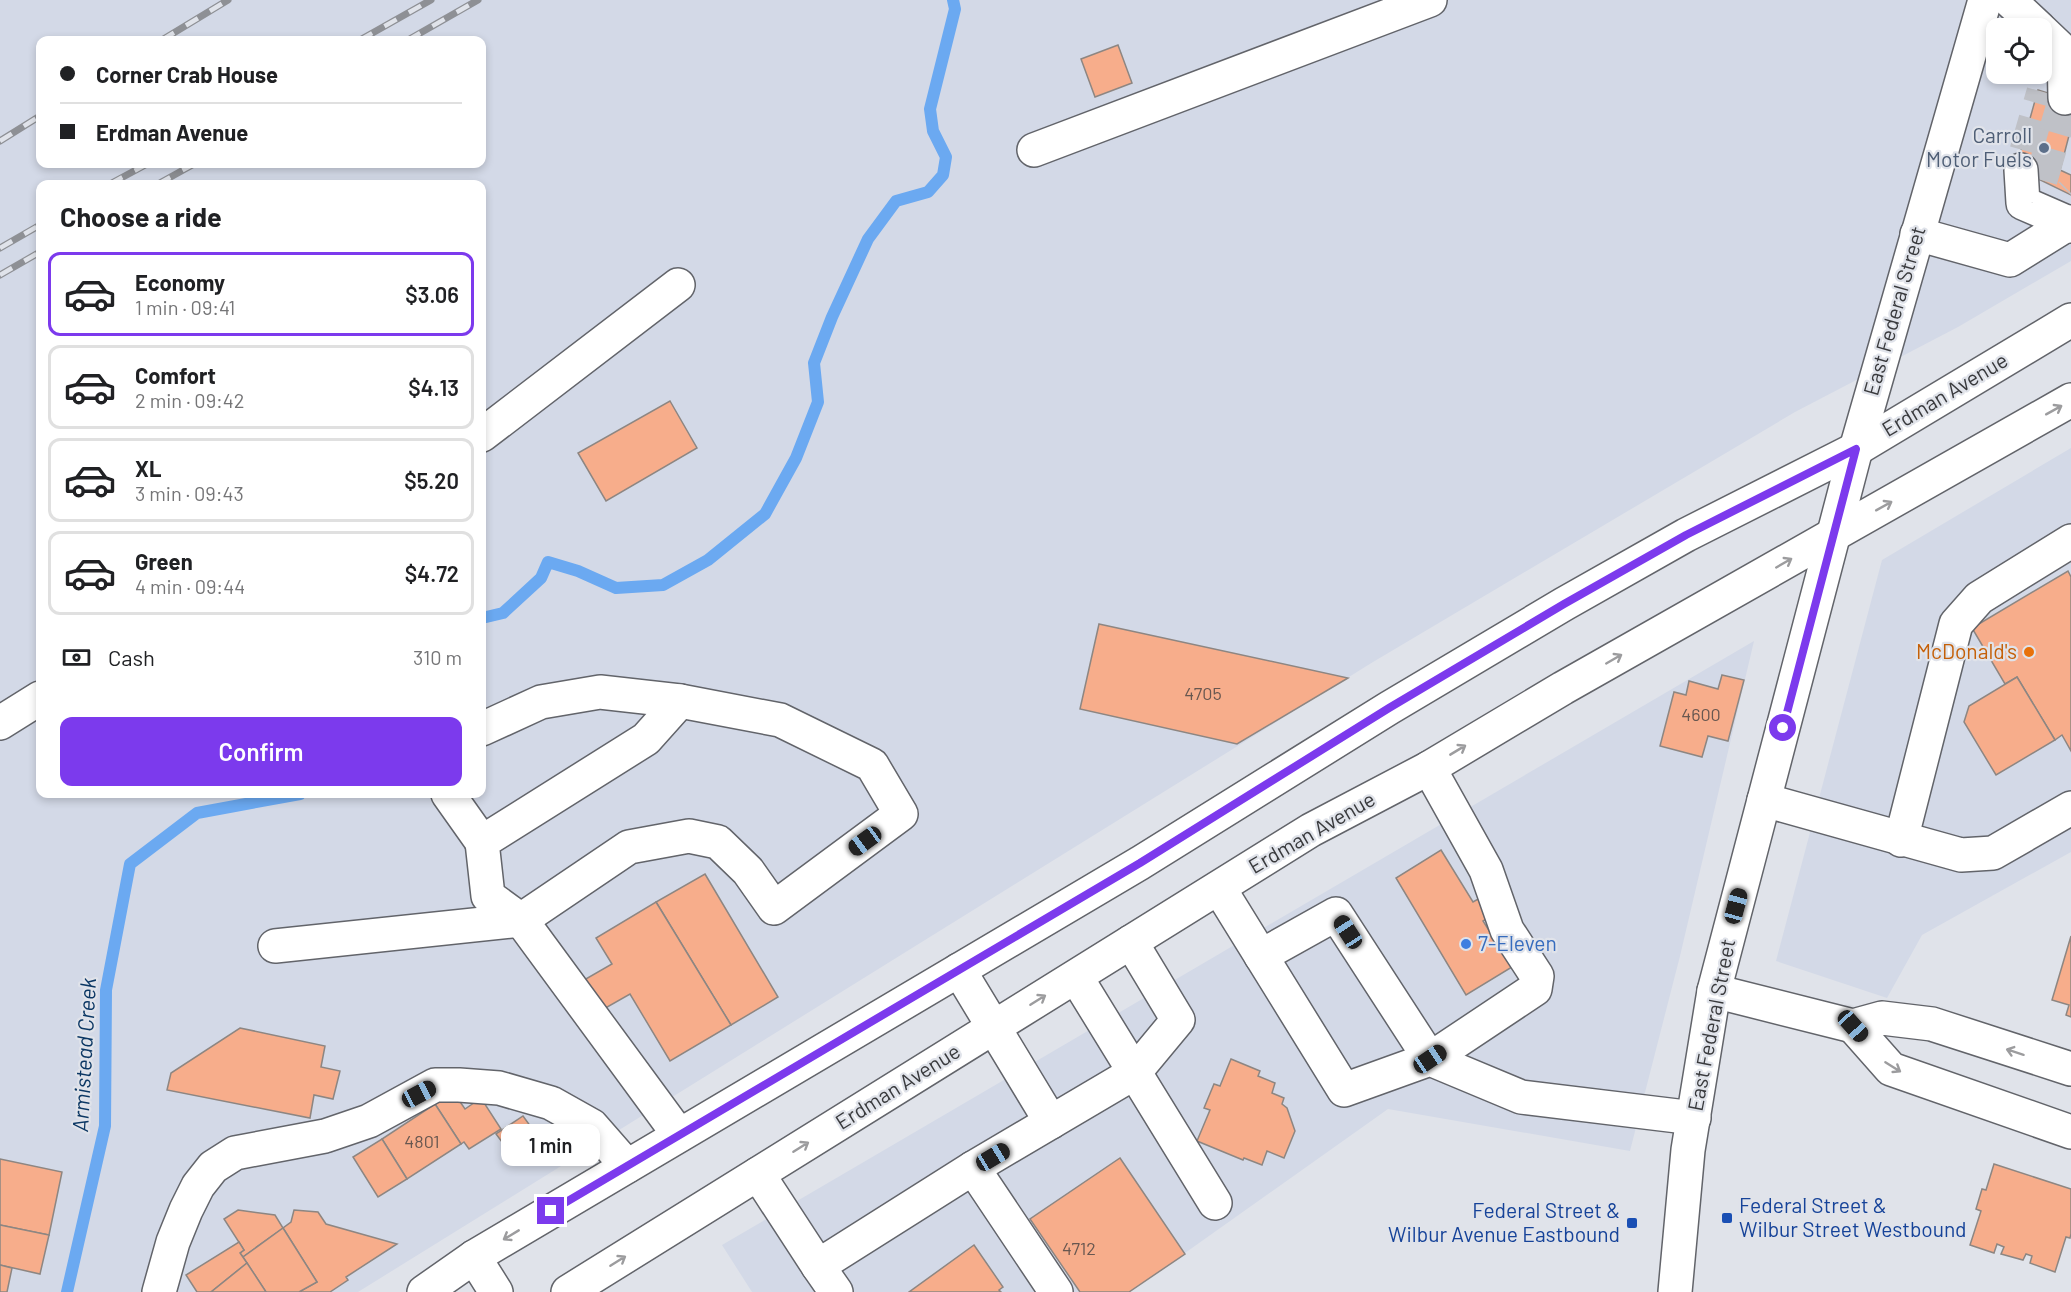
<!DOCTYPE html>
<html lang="en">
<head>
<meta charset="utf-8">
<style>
  :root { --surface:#fff; --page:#f6f6f6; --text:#202124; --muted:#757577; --line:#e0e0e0; --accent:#7c3aed }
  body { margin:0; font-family:Barlow,sans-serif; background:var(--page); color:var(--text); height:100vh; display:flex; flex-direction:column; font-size:22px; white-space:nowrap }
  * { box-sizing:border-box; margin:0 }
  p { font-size:20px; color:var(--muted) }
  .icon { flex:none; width:33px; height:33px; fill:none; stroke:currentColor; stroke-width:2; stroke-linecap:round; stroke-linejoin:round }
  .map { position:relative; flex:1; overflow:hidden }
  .drawer { position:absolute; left:36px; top:180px; width:450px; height:618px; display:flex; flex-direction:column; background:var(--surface); border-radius:12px; box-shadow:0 3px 9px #0003 }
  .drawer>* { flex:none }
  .top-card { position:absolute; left:36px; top:36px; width:450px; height:132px; border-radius:12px; box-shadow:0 3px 9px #0003; display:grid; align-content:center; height:132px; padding:0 24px; background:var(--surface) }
  .buttons { position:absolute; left:1986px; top:18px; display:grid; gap:12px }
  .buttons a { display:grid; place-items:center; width:66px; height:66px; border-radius:12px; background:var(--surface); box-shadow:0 3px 9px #0003; font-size:30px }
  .end { position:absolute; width:27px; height:27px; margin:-14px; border:8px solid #7c3aed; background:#fff; box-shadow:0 0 0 3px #fff }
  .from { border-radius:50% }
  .bubble { position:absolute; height:42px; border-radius:12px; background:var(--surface); box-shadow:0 3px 9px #0003; font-size:20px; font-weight:600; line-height:42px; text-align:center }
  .car { position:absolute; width:18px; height:36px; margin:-18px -9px; border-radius:8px; box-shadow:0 0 4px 2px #0007; background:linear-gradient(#222 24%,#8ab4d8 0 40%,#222 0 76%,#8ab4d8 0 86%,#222 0) }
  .top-card b { display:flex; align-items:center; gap:21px; height:57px; font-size:22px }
  .top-card b+b { border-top:2px solid var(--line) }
  .top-card i { width:15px; height:15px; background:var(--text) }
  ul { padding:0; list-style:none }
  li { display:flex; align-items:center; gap:18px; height:84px; margin:0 12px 9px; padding:0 12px; border:3px solid var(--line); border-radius:12px }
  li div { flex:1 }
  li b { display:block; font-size:22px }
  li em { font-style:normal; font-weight:600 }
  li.on { border-color:var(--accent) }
  li>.icon { width:54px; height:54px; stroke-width:1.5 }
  h2 { padding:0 24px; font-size:27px; line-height:72px }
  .pay { display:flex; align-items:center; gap:15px; height:66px; padding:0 24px; font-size:22px }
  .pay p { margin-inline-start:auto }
  .primary-button { display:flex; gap:12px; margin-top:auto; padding:12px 24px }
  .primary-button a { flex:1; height:69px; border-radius:12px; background:var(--accent); color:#fff; font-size:24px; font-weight:600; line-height:69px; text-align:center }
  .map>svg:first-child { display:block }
  .built { fill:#d3d9e7; fill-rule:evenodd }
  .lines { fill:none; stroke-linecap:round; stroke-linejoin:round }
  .stream { stroke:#6ba9f1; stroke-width:12 }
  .building { fill:#f7ad8b; stroke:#8d8682; stroke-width:1.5 }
  .minor-tunnel { stroke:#bfc1c7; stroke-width:33; stroke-dasharray:33 16; stroke-linecap:butt }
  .minor-casing { stroke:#62646a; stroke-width:36 }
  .major-casing { stroke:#62646a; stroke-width:36 }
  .minor { stroke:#fff; stroke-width:33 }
  .major { stroke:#fff; stroke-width:33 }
  .rail-casing { stroke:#8e9095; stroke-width:7 }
  .rail { stroke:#e0e3ea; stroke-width:4.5; stroke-dasharray:14; stroke-linecap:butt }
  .oneway { stroke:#9c9c9e }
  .route { stroke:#7c3aed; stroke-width:8 }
  .service-dot { fill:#5c6f8a; stroke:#e0e3ea; stroke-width:2 }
  .food-dot { fill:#e8710a; stroke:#e0e3ea; stroke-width:2 }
  .shop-dot { fill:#3f7fe0; stroke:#e0e3ea; stroke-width:2 }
  .transit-dot { fill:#1a4fb4; stroke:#e0e3ea; stroke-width:2 }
  .labels { text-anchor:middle; stroke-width:4.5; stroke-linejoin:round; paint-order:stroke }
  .number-label { font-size:18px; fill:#685750 }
  .service-label { font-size:21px; fill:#4e5e75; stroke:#e0e3ea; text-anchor:end }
  .street-label { font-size:21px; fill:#393a3d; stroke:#e0e3ea }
  .food-label { font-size:21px; fill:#c56008; stroke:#e0e3ea; text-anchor:end }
  .shop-label { font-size:21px; fill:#366cbe; stroke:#e0e3ea; text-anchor:start }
  .transit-label { font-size:21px; fill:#164399; stroke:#e0e3ea; text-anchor:start }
  .water-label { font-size:22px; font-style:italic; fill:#0b3764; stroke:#e0e3ea }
</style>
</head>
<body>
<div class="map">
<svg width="2071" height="1292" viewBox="0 0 2071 1292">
  <rect width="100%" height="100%" fill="#e0e3ea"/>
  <g class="built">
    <path d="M0 0H2071V261L1958 327 1795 412 1373 662 358 1292H0ZM1996 28H2042V74H1996ZM40 40H482V164H40ZM40 184H482V794H40Z"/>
    <polygon points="2071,448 2071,852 1922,935 1887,998 1776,961 1882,560"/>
    <polygon points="1754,641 1680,956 1630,1151 1388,1109 1130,1292 752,1292 722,1245"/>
  </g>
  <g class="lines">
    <g class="stream">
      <polyline points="482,618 503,613 541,578 548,562 578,571 616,588 663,585 708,560 765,514 796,458 818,402 814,363 832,317 868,239 896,201 928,192 943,175 946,157 933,131 930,109 955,9 953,0"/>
      <polyline points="67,1292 105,1126 106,990 130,864 197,813 300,794"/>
    </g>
  </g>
  <g class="building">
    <polygon points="1118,45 1132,83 1095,97 1081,59"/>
    <polygon points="2038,90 2071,100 2071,128 2060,170 2071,175 2071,195 2016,168"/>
    <polygon points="670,401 697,448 606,501 578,453"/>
    <polygon points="2068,571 2071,577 2071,751 2062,735 2055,740 2017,677 2005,684 1972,628"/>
    <polygon points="1099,624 1348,678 1237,744 1080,709"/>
    <polygon points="1722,675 1744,680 1728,741 1708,736 1702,757 1660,746 1674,692 1686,695 1689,681 1718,689"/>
    <polygon points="2017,677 2055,740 1996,775 1964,722 1969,706"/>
    <polygon points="1441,850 1473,902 1480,898 1491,916 1483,921 1512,967 1466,995 1396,878"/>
    <polygon points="705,874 778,997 731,1025 656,902"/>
    <polygon points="656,902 731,1025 670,1061 630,994 602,1010 584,980 612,964 596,938"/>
    <polygon points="2071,936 2071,1017 2066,1015 2069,1005 2052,1000"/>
    <polygon points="240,1028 325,1046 321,1067 340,1071 333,1099 314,1095 310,1118 167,1090 171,1073"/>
    <polygon points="1231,1059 1260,1071 1258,1076 1275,1083 1272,1093 1284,1098 1282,1104 1287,1108 1295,1131 1284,1158 1267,1151 1262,1165 1244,1158 1243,1160 1197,1141 1210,1110 1204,1108 1214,1084 1220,1086"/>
    <polygon points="454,1093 465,1109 481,1098 501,1129 469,1149 464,1142 461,1144 435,1104"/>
    <polygon points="435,1104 461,1144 407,1179 382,1139"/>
    <polygon points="523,1116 531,1127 505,1146 496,1134"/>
    <polygon points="382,1139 407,1179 378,1197 353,1157"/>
    <polygon points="1120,1158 1185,1254 1129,1292 1080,1292 1030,1219"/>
    <polygon points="0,1159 62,1172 49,1235 0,1225"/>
    <polygon points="1994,1164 2071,1189 2071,1234 2070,1238 2066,1237 2055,1272 2030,1263 2032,1256 2026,1254 2023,1260 2001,1254 2004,1247 1997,1244 1994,1253 1970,1245 1981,1211 1976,1209 1982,1189 1986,1190"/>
    <polygon points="238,1210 275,1215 283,1228 243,1257 240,1253 244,1250 224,1219"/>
    <polygon points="294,1210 318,1212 326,1224 397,1244 346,1277 348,1280 330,1292 299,1292 317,1282 283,1228 291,1222"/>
    <polygon points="0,1225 49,1235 40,1274 0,1265"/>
    <polygon points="283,1228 317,1282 299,1292 266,1292 243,1257"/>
    <polygon points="239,1242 244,1250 240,1253 247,1263 211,1292 197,1292 186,1275"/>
    <polygon points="974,1245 1003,1287 999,1290 1001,1292 909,1292"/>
    <polygon points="247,1263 266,1292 211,1292"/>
    <polygon points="0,1265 12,1268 7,1292 0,1292"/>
  </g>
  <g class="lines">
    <g class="minor-tunnel">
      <polyline points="2026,151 2043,92"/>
      <polyline points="2041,180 2065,98"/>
      <polyline points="2070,194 2071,193"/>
    </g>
    <g class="minor-casing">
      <g id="minor">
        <polyline points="2009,0 2039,28"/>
        <polyline points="2042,31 2064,52 2065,98"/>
        <polyline points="1034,150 1430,0"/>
        <polyline points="2021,170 2023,203 2069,223 2071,226"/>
        <polyline points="1917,234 2010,260 2071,222"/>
        <polyline points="482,435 678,285"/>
        <polyline points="0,723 40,698"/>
        <polyline points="482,729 541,702 600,692 680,701"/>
        <polyline points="448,794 482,842"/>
        <polyline points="1764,800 1961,855 1993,853 2071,808"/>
        <polyline points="1901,840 1956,624 1979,598 2071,541"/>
        <polyline points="1219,888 1344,1090 1430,1059 1521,1097 1694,1118"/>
        <polyline points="521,920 488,896 482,842 646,739 680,701 780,720 872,765 901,814 774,908 748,871 718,842 689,836 629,847 521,920 679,1135"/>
        <polyline points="275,946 521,920"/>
        <polyline points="1261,956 1336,914 1430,1059 1535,989 1537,976 1507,930 1486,870 1429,768"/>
        <polyline points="959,970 1051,1122"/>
        <polyline points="1076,977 1215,1203"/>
        <polyline points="1714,991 1853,1026 1882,1018 1932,1024 2071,1069"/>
        <polyline points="1853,1026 1891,1069 2071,1132"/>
        <polyline points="973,1168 1056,1292"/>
        <polyline points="758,1174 818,1266"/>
        <polyline points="474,1257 496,1292"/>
        <polyline points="159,1292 173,1242 186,1210 198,1186 213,1167 235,1153 325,1136 369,1121 435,1085 459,1085 499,1088 551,1103 592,1126 627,1166"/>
        <polyline points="836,1292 818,1266 973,1168 1134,1073 1178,1020 1131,942"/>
        <polyline points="1675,1292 1688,1150 1714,991 1856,449 1985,0"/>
      </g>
    </g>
    <g class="major-casing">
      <g id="major">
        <polyline points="424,1292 474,1257 1140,863 1389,708 1564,604 1686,535 1856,449 2071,320"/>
        <polyline points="568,1292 1311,830 1429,768 1563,688 2071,400"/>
      </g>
    </g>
    <use href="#minor" class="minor"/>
    <use href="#major" class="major"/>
    <g class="rail-casing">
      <g id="rail">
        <polyline points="162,40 228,0"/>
        <polyline points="360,40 431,0"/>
        <polyline points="408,40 478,0"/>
        <polyline points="0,141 40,116"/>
        <polyline points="110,184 147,164"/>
        <polyline points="158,184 194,164"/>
        <polyline points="0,248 40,225"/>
        <polyline points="0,275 40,252"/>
      </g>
    </g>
    <use href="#rail" class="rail"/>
  </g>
  <defs><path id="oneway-shaft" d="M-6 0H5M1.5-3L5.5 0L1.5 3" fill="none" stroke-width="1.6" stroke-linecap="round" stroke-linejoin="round" transform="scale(1.5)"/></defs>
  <g class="oneway">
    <use href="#oneway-shaft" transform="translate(2054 410) rotate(-29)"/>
    <use href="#oneway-shaft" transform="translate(1884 506) rotate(-29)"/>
    <use href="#oneway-shaft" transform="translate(1784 563) rotate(-30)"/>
    <use href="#oneway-shaft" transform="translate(1614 659) rotate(-30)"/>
    <use href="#oneway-shaft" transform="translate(1458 750) rotate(-31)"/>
    <use href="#oneway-shaft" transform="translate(1038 1000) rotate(-32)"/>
    <use href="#oneway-shaft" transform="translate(2015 1052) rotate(-162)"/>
    <use href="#oneway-shaft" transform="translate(1893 1067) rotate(32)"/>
    <use href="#oneway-shaft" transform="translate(801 1147) rotate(-32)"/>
    <use href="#oneway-shaft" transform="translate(511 1235) rotate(149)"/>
    <use href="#oneway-shaft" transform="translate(618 1261) rotate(-32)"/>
  </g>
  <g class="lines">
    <polyline class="route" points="551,1211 1140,863 1389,708 1564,604 1686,535 1856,449 1783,728"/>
  </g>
  <circle class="service-dot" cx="2044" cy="148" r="6"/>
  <circle class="food-dot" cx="2029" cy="652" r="6"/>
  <circle class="shop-dot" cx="1466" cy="944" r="6"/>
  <g class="transit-dot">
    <rect x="1721" y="1212" width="12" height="12" rx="3"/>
    <rect x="1626" y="1217" width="12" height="12" rx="3"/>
  </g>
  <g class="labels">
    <g class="number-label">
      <text x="1203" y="700">4705</text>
      <text x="1701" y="721">4600</text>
      <text x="422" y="1148">4801</text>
      <text x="1079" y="1255">4712</text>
    </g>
    <g class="service-label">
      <text x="2032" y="143">Carroll<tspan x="2032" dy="24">Motor Fuels</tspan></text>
    </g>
    <g class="street-label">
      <text transform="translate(1895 311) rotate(-74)" y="7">East Federal Street</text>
      <text transform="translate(1945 395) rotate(-31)" y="7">Erdman Avenue</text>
      <text transform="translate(1312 833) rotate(-30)" y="7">Erdman Avenue</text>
      <text transform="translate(1712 1025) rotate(-79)" y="7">East Federal Street</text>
      <text transform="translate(898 1087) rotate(-32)" y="7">Erdman Avenue</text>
    </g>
    <g class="food-label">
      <text x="2017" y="659">McDonald's</text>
    </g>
    <g class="shop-label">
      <text x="1478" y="951">7-Eleven</text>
    </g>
    <g class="transit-label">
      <text x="1739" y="1213">Federal Street &amp;<tspan x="1739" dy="24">Wilbur Street Westbound</tspan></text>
      <text x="1620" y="1218" text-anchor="end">Federal Street &amp;<tspan x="1620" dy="24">Wilbur Avenue Eastbound</tspan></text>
    </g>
    <g class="water-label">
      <text transform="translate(84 1055) rotate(-87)" y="8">Armistead Creek</text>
    </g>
  </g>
</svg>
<div class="buttons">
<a><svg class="icon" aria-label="locate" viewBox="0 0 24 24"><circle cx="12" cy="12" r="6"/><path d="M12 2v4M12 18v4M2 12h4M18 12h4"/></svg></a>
</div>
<i class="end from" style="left:1783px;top:728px"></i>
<i class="end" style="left:551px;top:1211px"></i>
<div class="bubble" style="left:501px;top:1124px;width:99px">1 min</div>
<i class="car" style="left:865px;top:841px;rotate:234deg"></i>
<i class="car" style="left:1736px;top:906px;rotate:15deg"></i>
<i class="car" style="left:1348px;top:932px;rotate:327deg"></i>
<i class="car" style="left:1853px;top:1026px;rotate:138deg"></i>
<i class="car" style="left:1430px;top:1059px;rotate:56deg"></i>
<i class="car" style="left:419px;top:1094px;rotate:62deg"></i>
<i class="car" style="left:993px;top:1157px;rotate:59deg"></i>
<div class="top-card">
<b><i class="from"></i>Corner Crab House</b>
<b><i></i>Erdman Avenue</b>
</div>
<section class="drawer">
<h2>Choose a ride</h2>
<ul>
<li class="on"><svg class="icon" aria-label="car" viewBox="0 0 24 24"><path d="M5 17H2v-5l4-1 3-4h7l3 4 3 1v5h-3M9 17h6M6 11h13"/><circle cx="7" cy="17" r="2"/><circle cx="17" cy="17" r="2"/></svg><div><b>Economy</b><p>1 min · 09:41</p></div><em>$3.06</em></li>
<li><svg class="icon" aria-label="car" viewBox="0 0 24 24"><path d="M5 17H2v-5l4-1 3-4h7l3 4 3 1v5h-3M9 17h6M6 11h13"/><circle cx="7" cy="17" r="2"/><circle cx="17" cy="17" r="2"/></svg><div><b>Comfort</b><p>2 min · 09:42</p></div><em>$4.13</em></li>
<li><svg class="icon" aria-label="car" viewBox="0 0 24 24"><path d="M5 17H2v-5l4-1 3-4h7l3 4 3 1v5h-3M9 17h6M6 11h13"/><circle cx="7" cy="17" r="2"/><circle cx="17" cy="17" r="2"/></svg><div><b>XL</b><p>3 min · 09:43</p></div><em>$5.20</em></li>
<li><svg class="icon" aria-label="car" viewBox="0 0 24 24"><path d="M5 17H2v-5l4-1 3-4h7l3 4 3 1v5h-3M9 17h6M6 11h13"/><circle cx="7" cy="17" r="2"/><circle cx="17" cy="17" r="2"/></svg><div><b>Green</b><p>4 min · 09:44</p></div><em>$4.72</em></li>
</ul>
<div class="pay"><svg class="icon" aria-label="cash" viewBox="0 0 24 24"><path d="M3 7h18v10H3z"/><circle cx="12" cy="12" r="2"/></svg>Cash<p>310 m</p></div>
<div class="primary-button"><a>Confirm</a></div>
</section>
</div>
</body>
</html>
